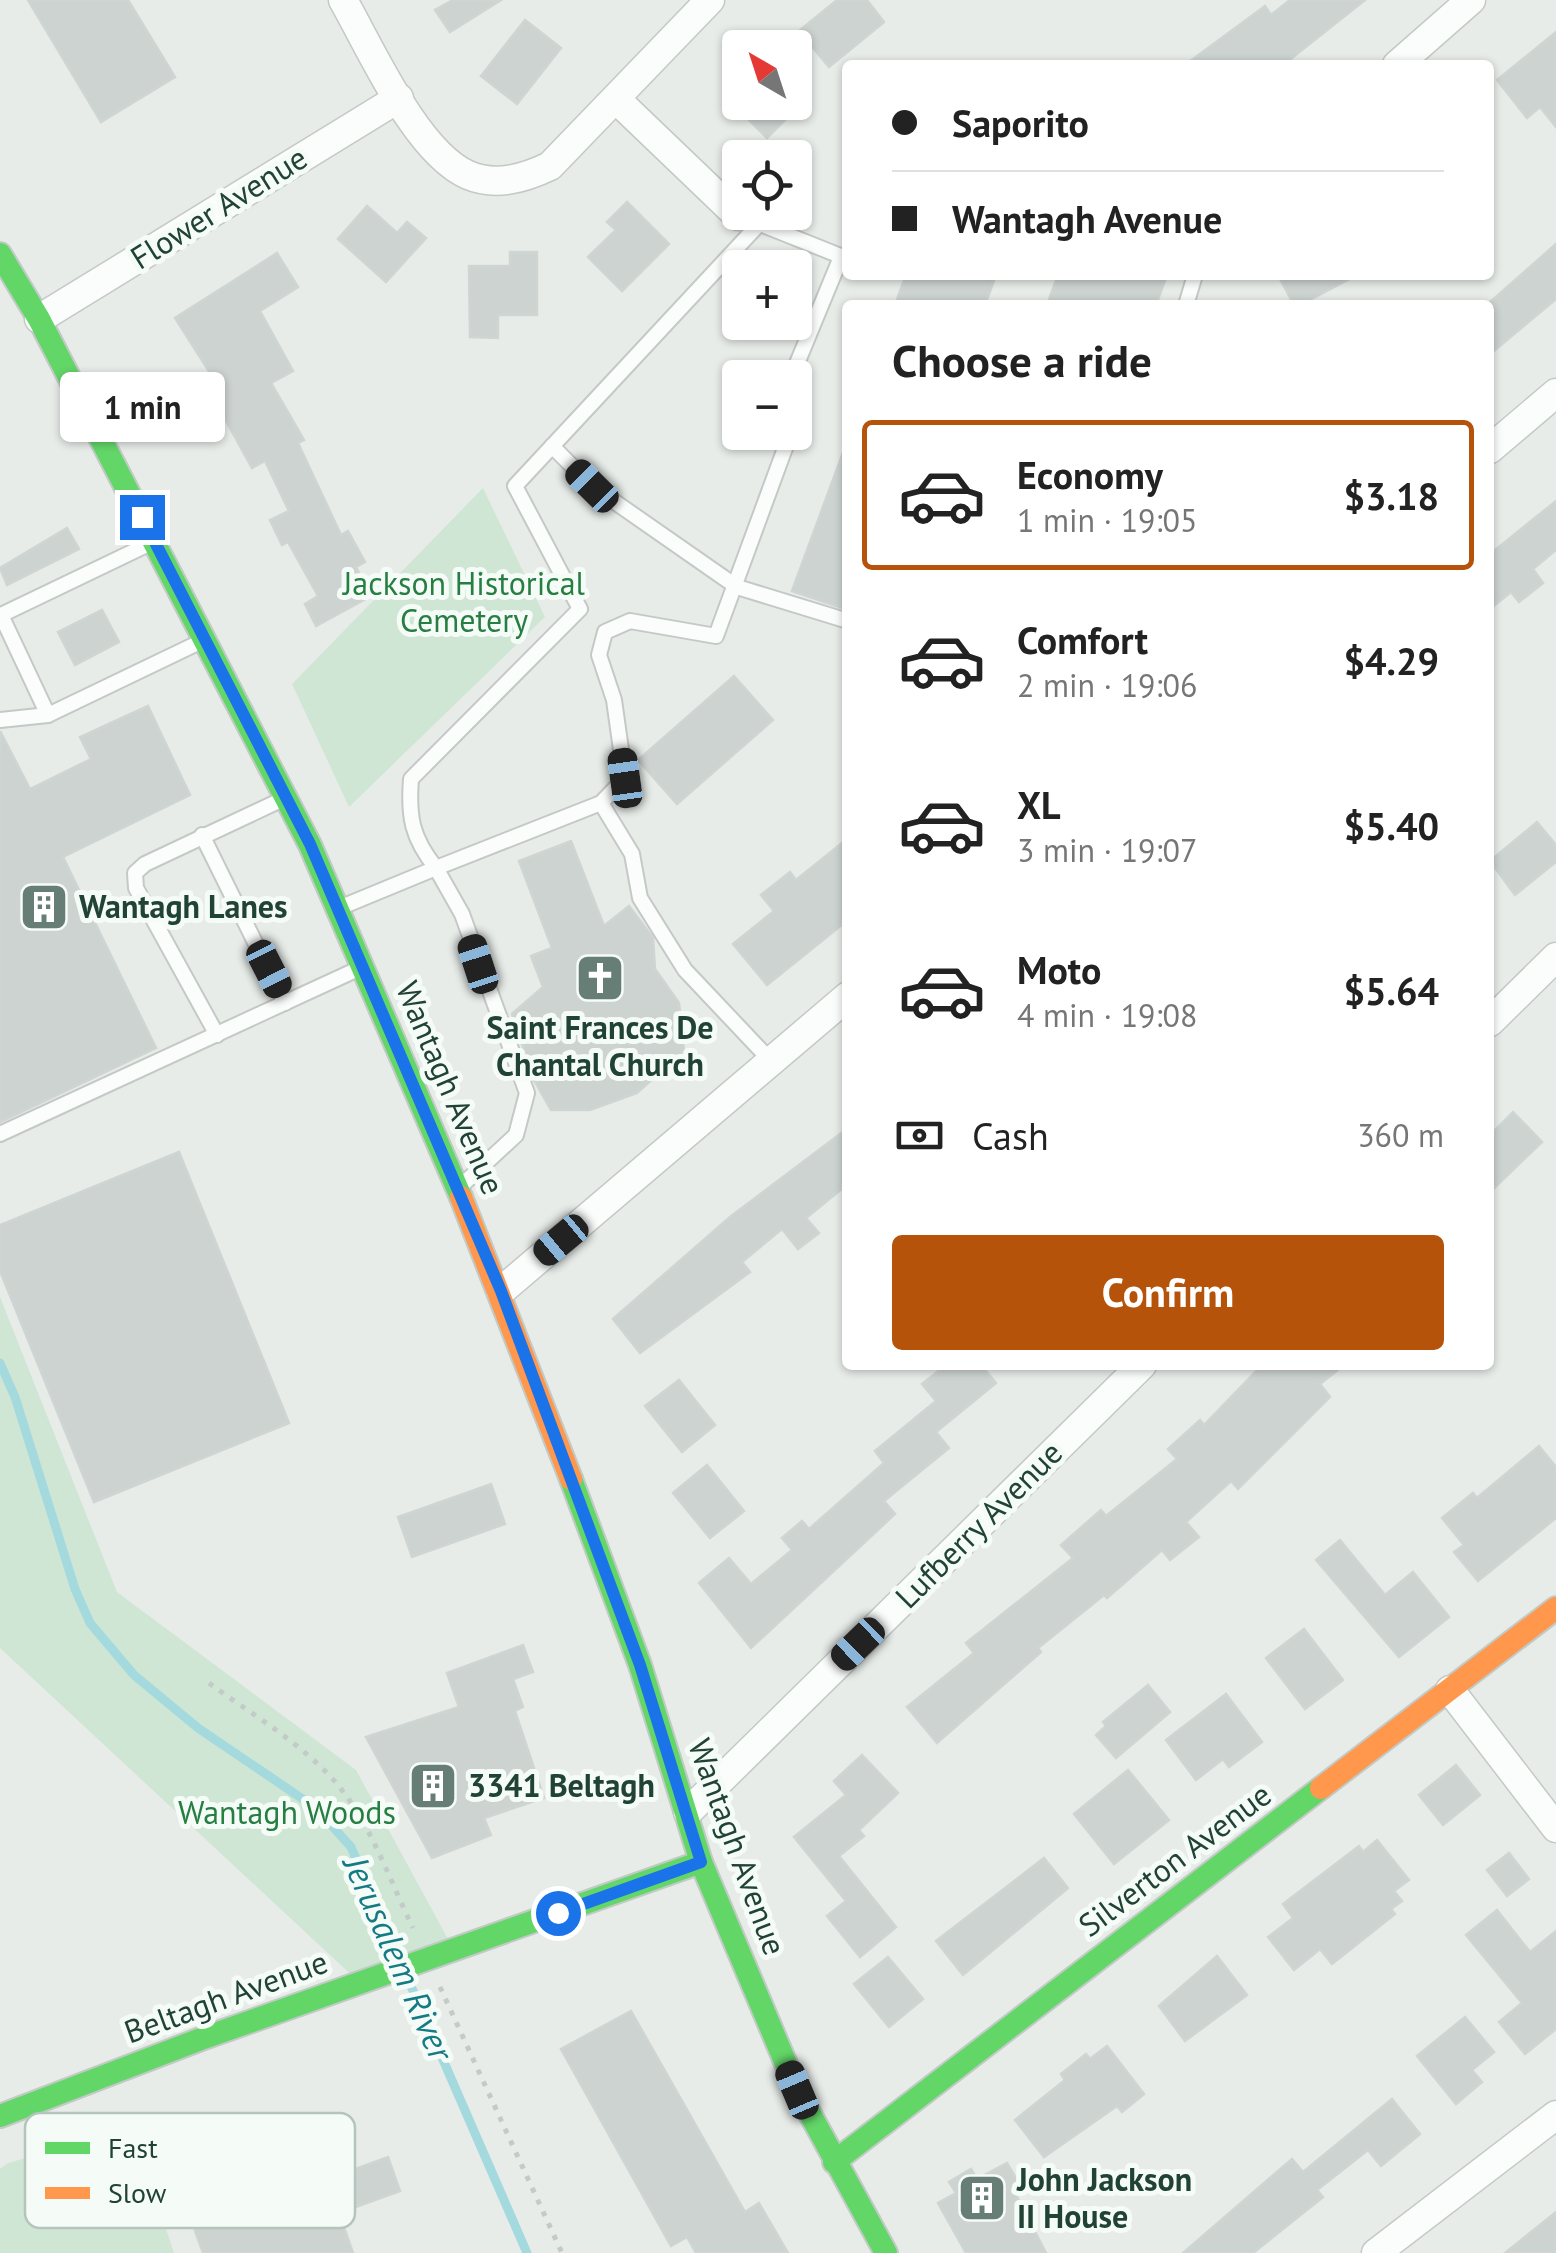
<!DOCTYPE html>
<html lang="en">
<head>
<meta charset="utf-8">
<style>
  :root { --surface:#fff; --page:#f6f6f6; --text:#222; --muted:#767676; --line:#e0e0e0; --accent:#b45309 }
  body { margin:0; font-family:"PT Sans",sans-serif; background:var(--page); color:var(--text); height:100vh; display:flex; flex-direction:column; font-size:38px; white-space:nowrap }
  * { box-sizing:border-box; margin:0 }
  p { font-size:32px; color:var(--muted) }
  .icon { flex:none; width:55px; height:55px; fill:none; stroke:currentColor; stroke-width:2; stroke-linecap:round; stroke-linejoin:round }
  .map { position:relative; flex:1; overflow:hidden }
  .details { position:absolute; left:842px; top:300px; width:652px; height:1070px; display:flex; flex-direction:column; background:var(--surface); border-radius:10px; box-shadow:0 2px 8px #0004 }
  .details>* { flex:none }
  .banner { position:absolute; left:842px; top:60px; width:652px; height:220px; border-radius:10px; box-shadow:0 2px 8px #0004; display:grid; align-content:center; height:220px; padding:0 50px; background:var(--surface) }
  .needle { width:65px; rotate:321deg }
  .fabs { position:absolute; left:722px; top:30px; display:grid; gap:20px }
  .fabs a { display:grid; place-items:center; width:90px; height:90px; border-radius:10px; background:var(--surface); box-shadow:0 2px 8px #0004; font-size:50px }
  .end { position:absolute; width:45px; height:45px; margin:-22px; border:12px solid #1a73e8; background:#fff; box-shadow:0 0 0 5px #fff }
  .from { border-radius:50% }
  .bubble { position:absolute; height:70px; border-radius:10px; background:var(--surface); box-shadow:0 2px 8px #0004; font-size:32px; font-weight:600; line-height:70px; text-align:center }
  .car { position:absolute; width:30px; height:60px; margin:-30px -15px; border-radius:12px; box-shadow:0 0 8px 2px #0007; background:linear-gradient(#222 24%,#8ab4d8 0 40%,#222 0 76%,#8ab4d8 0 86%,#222 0) }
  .banner b { display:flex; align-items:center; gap:35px; height:95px; font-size:38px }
  .banner b+b { border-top:2px solid var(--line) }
  .banner i { width:25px; height:25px; background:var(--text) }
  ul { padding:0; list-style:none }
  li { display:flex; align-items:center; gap:30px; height:150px; margin:0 20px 15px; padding:0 30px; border:5px solid transparent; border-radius:10px }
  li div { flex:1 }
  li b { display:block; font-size:38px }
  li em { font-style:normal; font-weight:600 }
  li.on { border-color:var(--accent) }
  li>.icon { width:90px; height:90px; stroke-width:1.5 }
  h2 { padding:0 50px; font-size:45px; line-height:120px }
  .pay { display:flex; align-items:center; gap:25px; height:110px; padding:0 50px; font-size:38px }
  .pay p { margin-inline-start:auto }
  .action { display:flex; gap:20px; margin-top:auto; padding:20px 50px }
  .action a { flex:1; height:115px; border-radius:10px; background:var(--accent); color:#fff; font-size:40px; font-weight:600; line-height:115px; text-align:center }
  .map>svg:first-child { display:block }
  .green { fill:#cfe6d4 }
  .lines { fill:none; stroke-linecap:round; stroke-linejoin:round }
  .stream { stroke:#a4dade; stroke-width:9 }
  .building { fill:#cdd3d1; stroke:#cfd5d2; stroke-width:2.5 }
  .lane-casing { stroke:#c4c9c6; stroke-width:18 }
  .street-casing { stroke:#c4c9c6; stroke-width:31 }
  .fast-casing { stroke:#c2cac6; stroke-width:26 }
  .slow-casing { stroke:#c2cac6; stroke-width:26 }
  .path { stroke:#c2cbc7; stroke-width:5; stroke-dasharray:5 8; stroke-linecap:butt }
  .lane { stroke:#fbfcfc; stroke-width:14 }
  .street { stroke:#fbfcfc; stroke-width:28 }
  .fast { stroke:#63d668; stroke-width:22 }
  .slow { stroke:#ff974d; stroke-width:22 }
  .route { stroke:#1a73e8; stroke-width:12 }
  .labels { text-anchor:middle; stroke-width:10; stroke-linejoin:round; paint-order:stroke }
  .street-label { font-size:32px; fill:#214337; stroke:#f5fbf7 }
  .park-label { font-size:32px; fill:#277e42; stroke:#f5fbf7 }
  .poi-label { font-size:32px; font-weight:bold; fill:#214337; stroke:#f5fbf7; text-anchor:start }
  .water-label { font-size:35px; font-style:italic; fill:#147b85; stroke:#f5fbf7 }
  .key { fill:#f5fbf7; stroke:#b5c4bd; stroke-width:2.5 }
  .key-label { font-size:28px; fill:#214337 }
</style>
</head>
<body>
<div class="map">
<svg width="1556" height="2253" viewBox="0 0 1556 2253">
  <rect width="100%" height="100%" fill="#e7ece9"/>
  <g class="green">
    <polygon points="483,488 545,617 349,807 292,684"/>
    <polygon points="0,1297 117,1592 356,1770 454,1950 360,1983 0,1648"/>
    <polygon points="133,2128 174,2253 0,2253 0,2169 8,2163"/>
  </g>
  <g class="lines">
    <g class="stream">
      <polyline points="0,1363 15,1397 75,1589 90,1623 134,1675 198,1728 316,1808 351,1847 399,1958"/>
      <polyline points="407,1977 527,2253"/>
    </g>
  </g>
  <g class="building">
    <polygon points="28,0 128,0 175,77 101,122"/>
    <polygon points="453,0 501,0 450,32 435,10"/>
    <polygon points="837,0 867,0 884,22 829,67 799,31"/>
    <polygon points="1290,0 1365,0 1283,65 1185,65 1265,6 1271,15"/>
    <polygon points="525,20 561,48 517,104 481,76"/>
    <polygon points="1556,32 1556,127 1540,107 1527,118 1497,80"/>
    <polygon points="731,102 803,102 767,138"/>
    <polygon points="627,202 669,244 622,291 588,257 616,230 607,222"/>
    <polygon points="367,206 397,233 407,222 426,238 386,282 338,239"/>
    <polygon points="1556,244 1556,299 1490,354 1490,302"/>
    <polygon points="510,252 537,252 537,315 498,315 498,338 470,337 469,266 510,266"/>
    <polygon points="277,253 298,287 260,311 293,371 271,383 304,440 298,443 341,535 348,531 365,562 356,567 371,596 316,626 305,604 318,596 288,542 282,545 270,520 289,511 265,461 252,468 215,401 224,395 175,318"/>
    <polygon points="906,275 996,275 985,305 895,305"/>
    <polygon points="1058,275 1167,275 1156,305 1047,305"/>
    <polygon points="1278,275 1357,275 1300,305 1294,305"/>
    <polygon points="845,447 848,447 848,610 792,591"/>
    <polygon points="1556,501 1556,550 1533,569 1543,583 1519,602 1511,592 1490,609 1490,554"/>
    <polygon points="67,528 79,549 7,585 0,568"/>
    <polygon points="102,610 119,642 75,665 58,632"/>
    <polygon points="734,676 773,720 677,804 638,760"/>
    <polygon points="148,706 190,795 63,857 156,1048 0,1122 0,731 30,789 91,759 80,737"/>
    <polygon points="1537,822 1556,845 1556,862 1515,895 1490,861"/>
    <polygon points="848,838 848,920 767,985 733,944 774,911 761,895 790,872 796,880"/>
    <polygon points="571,841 604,926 629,906 653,938 655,969 679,1003 684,1051 637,1093 590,1110 551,1110 534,1080 512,1014 543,987 531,956 552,948 519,861"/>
    <polygon points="1513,1112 1542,1142 1490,1192 1490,1135"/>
    <polygon points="848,1128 848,1184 806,1218 819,1233 798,1249 782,1229 742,1262 750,1272 640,1353 613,1319 730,1217"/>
    <polygon points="179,1152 289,1423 94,1502 0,1271 0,1225"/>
    <polygon points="946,1365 981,1365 996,1383 936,1432 949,1448 884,1501 895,1514 751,1648 699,1583 729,1558 751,1584 792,1550 782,1538 802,1521 809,1529 884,1463 875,1451 936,1401 922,1384"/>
    <polygon points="1262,1365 1344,1365 1320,1384 1330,1397 1238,1489 1231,1481 1186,1522 1199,1537 1170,1560 1162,1550 1107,1598 1104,1595 1038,1648 1041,1652 937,1743 907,1707 974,1653 966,1643 1073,1558 1061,1545 1101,1510 1106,1516 1177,1459 1168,1449 1200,1420 1204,1425"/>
    <polygon points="679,1380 715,1425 682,1452 645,1406"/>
    <polygon points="1539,1446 1556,1467 1556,1518 1478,1581 1454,1552 1464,1545 1442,1518 1473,1493 1477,1498"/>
    <polygon points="707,1465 744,1511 710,1538 673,1493"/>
    <polygon points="491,1484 505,1524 412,1557 398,1517"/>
    <polygon points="1340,1540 1385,1595 1413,1572 1449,1617 1399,1657 1316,1560"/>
    <polygon points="1304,1629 1343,1680 1305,1709 1266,1658"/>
    <polygon points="523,1645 533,1672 513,1679 523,1707 515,1711 544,1798 484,1818 491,1835 432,1858 366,1737 459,1707 447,1673"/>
    <polygon points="1148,1685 1170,1712 1116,1758 1096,1735 1106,1726 1103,1722"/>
    <polygon points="1226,1694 1262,1742 1229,1767 1223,1759 1196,1780 1166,1740"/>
    <polygon points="862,1755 898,1793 859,1830 864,1836 839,1856 896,1927 860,1957 827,1916 846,1901 794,1837 846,1795 834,1781"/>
    <polygon points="1456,1765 1480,1795 1443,1825 1419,1795"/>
    <polygon points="1128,1770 1169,1820 1114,1864 1074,1814"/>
    <polygon points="1377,1840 1409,1880 1394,1891 1402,1901 1391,1909 1395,1914 1332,1964 1320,1949 1294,1970 1268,1937 1293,1918 1283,1904 1359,1846 1363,1852"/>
    <polygon points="1509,1853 1529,1879 1507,1896 1487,1870"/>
    <polygon points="1044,1858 1068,1888 963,1975 936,1941"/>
    <polygon points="1497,1910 1530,1952 1556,1931 1556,2029 1525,2054 1499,2022 1522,2003 1466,1935"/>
    <polygon points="1217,1956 1247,1995 1185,2041 1159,2006"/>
    <polygon points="888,1957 923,1999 889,2027 854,1984"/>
    <polygon points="631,2011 745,2212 759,2203 788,2253 696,2253 687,2237 671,2246 561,2049"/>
    <polygon points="1465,2017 1494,2052 1472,2070 1482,2082 1456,2104 1417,2056"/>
    <polygon points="1107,2046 1144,2094 1122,2112 1117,2106 1044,2157 1015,2120 1065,2080 1061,2074 1086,2054 1090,2059"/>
    <polygon points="1392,2099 1420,2134 1381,2166 1368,2150 1317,2190 1323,2197 1253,2253 1183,2253 1292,2159 1303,2172"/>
    <polygon points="388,2157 400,2191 339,2213 353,2253 203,2253 193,2225 282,2193 278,2180 308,2169 314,2184"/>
    <polygon points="1007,2163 1020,2185 1013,2189 1046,2253 966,2253 938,2203 956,2193 949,2182 971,2169 977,2179"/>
    <polygon points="1556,2212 1556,2253 1505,2253"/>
  </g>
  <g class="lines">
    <g class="lane-casing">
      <g id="lane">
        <polyline points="753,221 848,259"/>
        <polyline points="1186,305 1195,275"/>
        <polyline points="791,378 841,257"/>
        <polyline points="795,393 802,401 795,420"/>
        <polyline points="552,446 592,486 737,587 848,621"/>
        <polyline points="48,715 1,615 153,542"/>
        <polyline points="0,720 48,715 202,641"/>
        <polyline points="601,803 625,778 614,700 599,655 605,632 630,621 716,636 791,432"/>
        <polyline points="202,835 285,1003"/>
        <path d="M339 908 436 868C412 838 408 817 411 779L580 609 515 486 759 224"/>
        <polyline points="217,1035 136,888 135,873 145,864 283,799"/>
        <polyline points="0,1134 358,969"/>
        <polyline points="462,1185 516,1135 527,1093 462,914 436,868 601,803 632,854 640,898 685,970 771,1061"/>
      </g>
    </g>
    <g class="street-casing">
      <g id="street">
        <path d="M343 0C371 49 416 152 468 175 496 187 525 178 550 166L710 0"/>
        <polyline points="1397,65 1471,0"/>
        <polyline points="618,101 738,216"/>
        <polyline points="39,319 399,98"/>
        <polyline points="1490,449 1556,393"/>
        <polyline points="1490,1022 1556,957"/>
        <polyline points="501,1291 848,996"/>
        <polyline points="1450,1690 1556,1828"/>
        <polyline points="688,1812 1142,1365"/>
        <polyline points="1376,2253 1556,2115"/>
      </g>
    </g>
    <g class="fast-casing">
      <g id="fast">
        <polyline points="0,254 39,319 310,845 461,1197"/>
        <polyline points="571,1479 640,1665 701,1862 797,2090 886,2253"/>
        <polyline points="0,2116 201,2039 701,1862"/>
        <polyline points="834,2162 1321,1788"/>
      </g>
    </g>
    <g class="slow-casing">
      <g id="slow">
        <polyline points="461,1197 571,1479"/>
        <polyline points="1321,1788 1556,1608"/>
      </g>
    </g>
    <g class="path">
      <path d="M209 1683C251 1714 302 1743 337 1784 371 1824 390 1881 413 1928"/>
      <polyline points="440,1987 562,2253"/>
    </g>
    <use href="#lane" class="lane"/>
    <use href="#street" class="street"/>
    <use href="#fast" class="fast"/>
    <use href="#slow" class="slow"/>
  </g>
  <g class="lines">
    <polyline class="route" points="142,517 310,844 501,1291 640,1665 701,1862 558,1913"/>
  </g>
  <defs>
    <g id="building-square" transform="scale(2.5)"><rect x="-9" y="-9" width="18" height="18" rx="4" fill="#667e75" stroke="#f5fbf7"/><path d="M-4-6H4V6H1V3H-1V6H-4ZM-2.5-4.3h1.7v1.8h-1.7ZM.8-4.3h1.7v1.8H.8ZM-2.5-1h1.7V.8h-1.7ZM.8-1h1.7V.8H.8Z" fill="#fff"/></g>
    <g id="church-square" transform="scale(2.5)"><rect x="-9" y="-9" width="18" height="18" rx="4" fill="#667e75" stroke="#f5fbf7"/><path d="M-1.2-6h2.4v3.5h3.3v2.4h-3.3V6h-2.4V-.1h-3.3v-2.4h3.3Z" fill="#fff"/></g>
  </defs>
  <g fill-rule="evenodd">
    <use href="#building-square" x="44" y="907"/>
    <use href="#church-square" x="600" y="978"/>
    <use href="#building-square" x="433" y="1786"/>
    <use href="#building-square" x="982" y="2198"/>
  </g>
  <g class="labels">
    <g class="street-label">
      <text transform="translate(219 208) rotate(-32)" y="11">Flower Avenue</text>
      <text transform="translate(450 1088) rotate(67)" y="11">Wantagh Avenue</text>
      <text transform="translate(979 1525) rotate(-45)" y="11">Lufberry Avenue</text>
      <text transform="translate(737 1847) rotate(70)" y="11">Wantagh Avenue</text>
      <text transform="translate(1175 1860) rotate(-37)" y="11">Silverton Avenue</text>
      <text transform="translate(226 1997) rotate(-20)" y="11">Beltagh Avenue</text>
    </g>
    <g class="park-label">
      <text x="464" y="595">Jackson Historical<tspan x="464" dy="37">Cemetery</tspan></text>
      <text x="287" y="1824">Wantagh Woods</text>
    </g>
    <g class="poi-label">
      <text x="79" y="918">Wantagh Lanes</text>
      <text x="600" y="1039" text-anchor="middle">Saint Frances De<tspan x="600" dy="37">Chantal Church</tspan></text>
      <text x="468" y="1797">3341 Beltagh</text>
      <text x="1017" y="2191">John Jackson<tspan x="1017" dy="37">II House</tspan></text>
    </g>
    <g class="water-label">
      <text transform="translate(398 1958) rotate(66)" y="12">Jerusalem River</text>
    </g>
  </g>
  <rect x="25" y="2113" width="330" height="115" rx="15" class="key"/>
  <rect x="45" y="2142" width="45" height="12" fill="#63d668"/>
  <rect x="45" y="2187" width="45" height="12" fill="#ff974d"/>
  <g class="key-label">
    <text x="108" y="2158">Fast</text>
    <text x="108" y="2203">Slow</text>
  </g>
</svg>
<div class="fabs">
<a><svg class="needle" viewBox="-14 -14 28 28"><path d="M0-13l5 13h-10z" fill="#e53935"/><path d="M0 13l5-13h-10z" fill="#767676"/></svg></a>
<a><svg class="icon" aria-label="locate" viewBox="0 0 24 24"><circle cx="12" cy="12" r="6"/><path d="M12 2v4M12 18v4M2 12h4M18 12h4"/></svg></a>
<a>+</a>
<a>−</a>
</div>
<i class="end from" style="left:558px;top:1913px"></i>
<i class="end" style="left:142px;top:517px"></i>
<div class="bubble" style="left:60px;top:372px;width:165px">1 min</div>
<i class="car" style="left:592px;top:486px;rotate:315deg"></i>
<i class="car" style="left:625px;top:778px;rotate:352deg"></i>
<i class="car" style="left:478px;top:964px;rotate:342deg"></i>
<i class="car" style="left:269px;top:969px;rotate:153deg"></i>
<i class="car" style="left:561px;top:1240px;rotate:230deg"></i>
<i class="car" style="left:858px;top:1644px;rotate:226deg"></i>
<i class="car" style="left:797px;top:2090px;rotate:337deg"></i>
<div class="banner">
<b><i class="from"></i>Saporito</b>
<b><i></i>Wantagh Avenue</b>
</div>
<section class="details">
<h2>Choose a ride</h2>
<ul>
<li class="on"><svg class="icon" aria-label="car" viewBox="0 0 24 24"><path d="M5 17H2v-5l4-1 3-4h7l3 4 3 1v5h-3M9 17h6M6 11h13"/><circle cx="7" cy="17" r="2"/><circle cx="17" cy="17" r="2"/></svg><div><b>Economy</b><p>1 min · 19:05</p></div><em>$3.18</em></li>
<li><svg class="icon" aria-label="car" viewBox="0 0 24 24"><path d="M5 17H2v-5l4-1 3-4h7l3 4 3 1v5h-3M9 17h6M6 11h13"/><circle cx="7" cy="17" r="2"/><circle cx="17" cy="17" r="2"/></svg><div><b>Comfort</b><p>2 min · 19:06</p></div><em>$4.29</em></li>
<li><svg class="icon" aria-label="car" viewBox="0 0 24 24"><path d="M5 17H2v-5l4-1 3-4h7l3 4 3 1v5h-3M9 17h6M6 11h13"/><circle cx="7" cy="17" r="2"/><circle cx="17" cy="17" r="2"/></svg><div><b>XL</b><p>3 min · 19:07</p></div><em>$5.40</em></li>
<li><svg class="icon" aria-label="car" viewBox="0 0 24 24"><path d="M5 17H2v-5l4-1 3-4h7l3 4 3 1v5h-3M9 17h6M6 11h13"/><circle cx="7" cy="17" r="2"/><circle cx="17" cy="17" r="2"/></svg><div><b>Moto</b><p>4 min · 19:08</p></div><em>$5.64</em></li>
</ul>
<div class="pay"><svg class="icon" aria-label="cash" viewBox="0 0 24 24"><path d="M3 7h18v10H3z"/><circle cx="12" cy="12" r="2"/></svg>Cash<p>360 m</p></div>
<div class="action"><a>Confirm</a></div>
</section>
</div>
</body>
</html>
